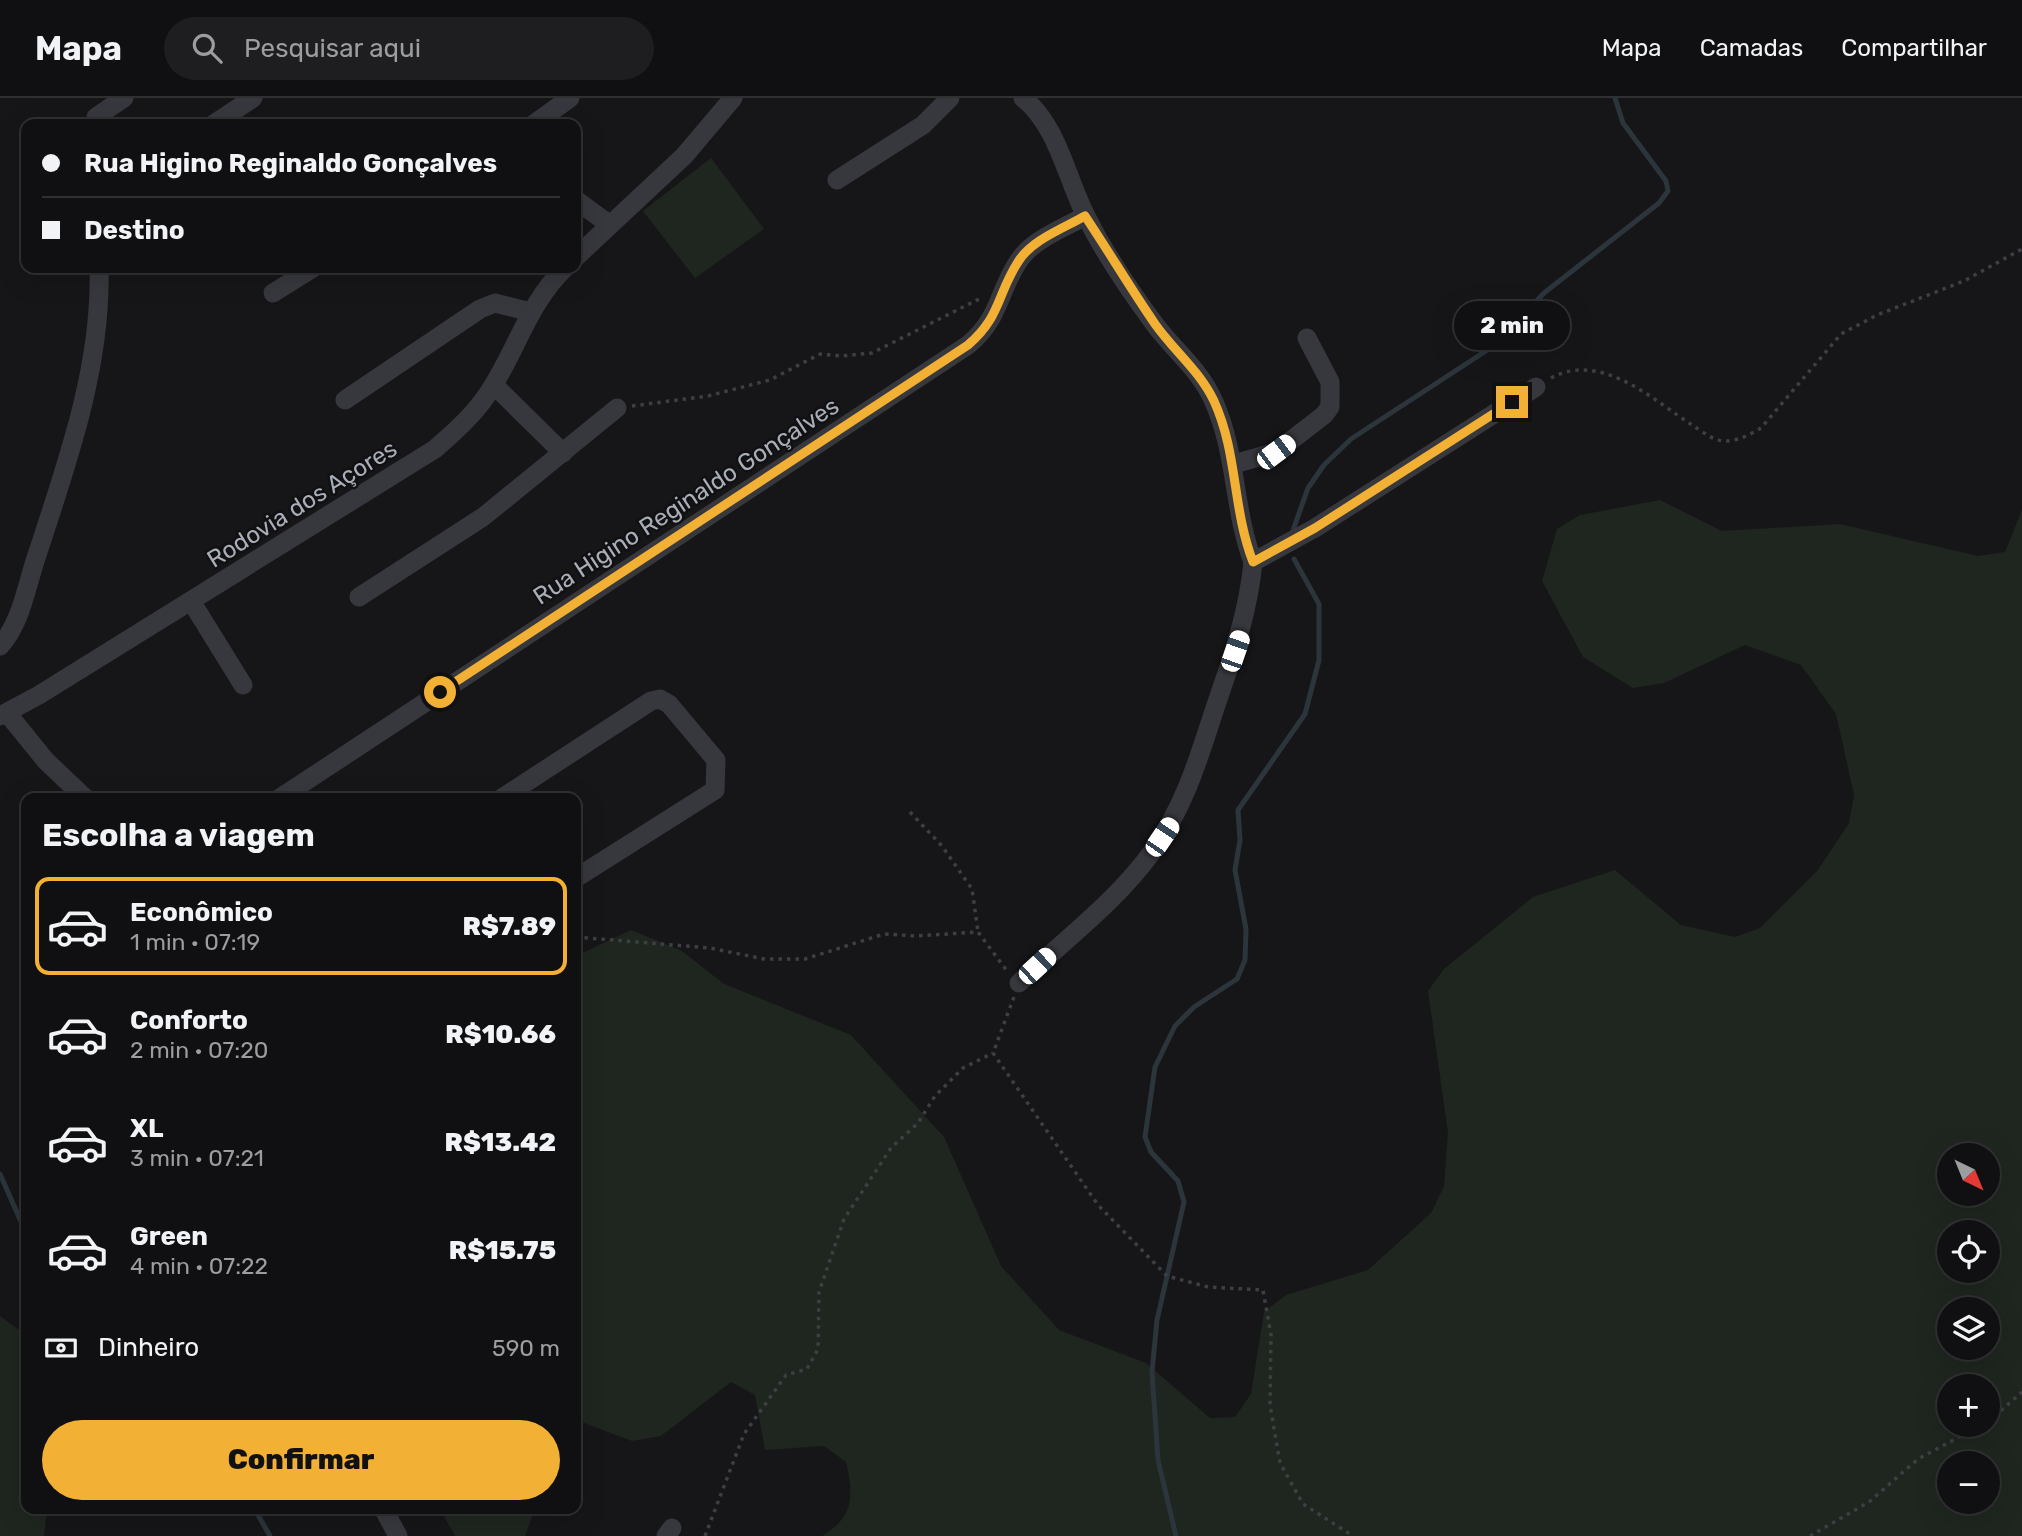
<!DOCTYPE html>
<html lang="pt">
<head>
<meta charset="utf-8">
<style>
  :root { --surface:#101012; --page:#1e1e20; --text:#f1f3f6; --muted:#9c9d9f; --line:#303032; --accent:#f2b134 }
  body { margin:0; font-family:Rubik,sans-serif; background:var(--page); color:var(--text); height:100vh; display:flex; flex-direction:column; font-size:26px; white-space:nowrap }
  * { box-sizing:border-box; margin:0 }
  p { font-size:23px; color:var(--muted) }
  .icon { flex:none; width:38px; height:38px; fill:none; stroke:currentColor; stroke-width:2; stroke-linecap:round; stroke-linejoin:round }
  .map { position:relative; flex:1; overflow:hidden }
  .sheet { position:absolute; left:21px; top:695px; width:560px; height:721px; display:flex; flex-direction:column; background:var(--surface); border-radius:14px; box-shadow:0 7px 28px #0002,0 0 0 2px var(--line) }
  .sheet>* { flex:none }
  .hud { position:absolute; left:21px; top:21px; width:560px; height:154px; border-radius:14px; box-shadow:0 7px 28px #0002,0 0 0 2px var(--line); display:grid; align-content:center; height:154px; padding:0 21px; background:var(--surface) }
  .needle { width:46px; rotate:137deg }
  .fabs { position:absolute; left:1937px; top:1045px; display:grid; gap:14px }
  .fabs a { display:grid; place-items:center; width:63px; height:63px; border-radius:50%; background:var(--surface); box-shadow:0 7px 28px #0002,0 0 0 2px var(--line); font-size:35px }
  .end { position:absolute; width:32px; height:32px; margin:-16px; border:9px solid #f2b134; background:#111; box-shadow:0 0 0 4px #111 }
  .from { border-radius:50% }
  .bubble { position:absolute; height:49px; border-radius:24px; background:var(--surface); box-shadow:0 7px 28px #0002,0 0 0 2px var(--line); font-size:23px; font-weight:800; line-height:49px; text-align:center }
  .car { position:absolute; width:21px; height:42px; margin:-21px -10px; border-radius:9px; box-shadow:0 0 5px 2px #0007; background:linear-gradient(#fff 24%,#345 0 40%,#fff 0 76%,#345 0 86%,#fff 0) }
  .hud b { display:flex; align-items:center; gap:24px; height:66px; font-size:26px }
  .hud b+b { border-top:2px solid var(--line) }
  .hud i { width:18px; height:18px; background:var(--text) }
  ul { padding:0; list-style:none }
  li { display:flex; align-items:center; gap:21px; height:98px; margin:0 14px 10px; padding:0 7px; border:4px solid transparent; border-radius:14px }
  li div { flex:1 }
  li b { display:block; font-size:26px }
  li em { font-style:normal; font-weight:800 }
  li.active { border-color:var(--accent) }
  li>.icon { width:63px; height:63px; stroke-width:1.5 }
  h2 { padding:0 21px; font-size:32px; line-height:84px }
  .pay { display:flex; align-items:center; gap:18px; height:77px; padding:0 21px; font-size:26px }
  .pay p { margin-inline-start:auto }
  .action { display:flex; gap:14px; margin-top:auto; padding:14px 21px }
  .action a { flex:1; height:80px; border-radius:42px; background:var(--accent); color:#111; font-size:28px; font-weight:800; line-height:80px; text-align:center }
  header { display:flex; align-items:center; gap:42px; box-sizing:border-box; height:98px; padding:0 35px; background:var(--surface); border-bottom:2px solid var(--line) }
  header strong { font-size:33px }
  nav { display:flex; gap:38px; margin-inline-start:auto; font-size:24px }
  .search { width:490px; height:63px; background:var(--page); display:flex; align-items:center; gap:18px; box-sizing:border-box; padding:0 24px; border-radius:38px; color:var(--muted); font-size:26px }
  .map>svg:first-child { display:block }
  .green { fill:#1e261f; fill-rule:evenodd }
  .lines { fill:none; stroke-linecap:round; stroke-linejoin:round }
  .stream { stroke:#2c353c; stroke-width:5 }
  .path { stroke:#3d3f44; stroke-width:3.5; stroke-dasharray:3.5 5; stroke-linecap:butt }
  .minor { stroke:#37383d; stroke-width:19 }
  .route { stroke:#f2b134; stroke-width:9 }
  .labels { text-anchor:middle; stroke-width:5; stroke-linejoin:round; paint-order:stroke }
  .street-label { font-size:24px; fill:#a8adb8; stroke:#111113 }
</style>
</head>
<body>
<header>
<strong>Mapa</strong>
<div class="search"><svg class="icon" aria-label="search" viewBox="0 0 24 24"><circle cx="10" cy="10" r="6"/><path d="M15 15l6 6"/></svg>Pesquisar aqui</div>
<nav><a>Mapa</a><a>Camadas</a><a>Compartilhar</a></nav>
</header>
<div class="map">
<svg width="2022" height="1438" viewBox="0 0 2022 1438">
  <rect width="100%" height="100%" fill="#161618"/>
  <g class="green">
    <polygon points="711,60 764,131 695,180 643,113"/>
    <path d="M1660 402 1722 433 1840 426 1978 458 2005 454 2022 412V1438H822C854 1419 854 1397 846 1364L824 1348 765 1352 755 1297 731 1284 661 1338 632 1343 576 1322V858L631 832 682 853 724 886 851 937 944 1039 1001 1168 1059 1232 1146 1265 1210 1320 1235 1319 1251 1296 1264 1214 1286 1197 1368 1172 1431 1115 1444 1088 1448 1035 1428 893 1444 871 1533 799 1615 772 1681 827 1735 839 1760 830 1818 772 1849 725 1854 697 1836 616 1801 567 1745 547 1664 585 1633 590 1583 559 1542 483 1557 431 1580 417ZM1950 1057H1988V1096H1950ZM1950 1134H1988V1172H1950ZM1950 1211H1988V1250H1950ZM1950 1288H1988V1326H1950ZM1950 1365H1988V1404H1950Z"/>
    <polygon points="0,1218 26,1237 26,1410 47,1411 44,1438 0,1438"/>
    <polygon points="440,1411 535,1411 525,1438 455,1438"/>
  </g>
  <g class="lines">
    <g class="stream">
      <polyline points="1292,435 1308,390 1324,367 1351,341 1495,247 1544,195 1659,105 1668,93 1666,83 1623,25 1615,0"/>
      <polyline points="0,1076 26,1135"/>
      <polyline points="254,1410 270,1438"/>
      <polyline points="1176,1438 1158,1362 1152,1274 1157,1222 1184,1104 1178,1083 1151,1054 1145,1039 1155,969 1175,928 1194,909 1237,881 1245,862 1246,831 1235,772 1240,742 1238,712 1305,616 1319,562 1319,506 1294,461"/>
    </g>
    <g class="path">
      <path d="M1551 280C1601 253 1652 301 1692 327 1699 331 1707 338 1715 341 1730 347 1748 338 1761 330L1841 236 1877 217 1964 183 2022 151"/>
      <polyline points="632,308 708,298 770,282 820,256 841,258 872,255 981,200"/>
      <polyline points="910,714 942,748 972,791 978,834"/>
      <polyline points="576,839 710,850 764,861 805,861 884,836 916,838 978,834 1007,873"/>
      <polyline points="1014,899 993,955 1098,1107 1167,1178 1208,1189 1263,1192 1271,1237 1270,1307 1280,1365 1303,1406 1353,1438"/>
      <polyline points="1988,1324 2022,1294"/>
      <polyline points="705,1438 744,1336 786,1277 807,1271 818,1251 819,1194 844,1121 891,1050 918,1025 935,998 963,970 993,955"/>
      <polyline points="1810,1438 1869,1404 1918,1361 1983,1326"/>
    </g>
    <g class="minor">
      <path d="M1023 0C1057 27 1066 78 1085 116 1102 151 1133 197 1156 228 1176 254 1201 273 1214 304 1237 356 1233 411 1253 464L1315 430 1536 289"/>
      <polyline points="96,19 124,0"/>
      <polyline points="214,26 253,0"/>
      <polyline points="534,26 570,0"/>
      <polyline points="837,82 923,27 950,0"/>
      <polyline points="576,102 610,127"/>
      <polyline points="576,159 684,58 733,0"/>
      <polyline points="273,195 313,170"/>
      <polyline points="494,287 563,355"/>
      <polyline points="345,302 480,211 495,205 531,214"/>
      <polyline points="1234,366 1276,354 1324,317 1330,309 1330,284 1307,240"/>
      <polyline points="359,499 483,419 617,310"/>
      <polyline points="191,503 243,587"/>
      <path d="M0 548C21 525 26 490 36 460 66 368 102 269 99 170"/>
      <polyline points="7,615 46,663 85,700"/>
      <path d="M0 618 39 597 435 351C458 331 479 312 494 286 518 247 531 202 565 170"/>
      <path d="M280 700 968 247C1001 219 997 196 1018 164 1031 142 1064 130 1085 118"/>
      <polyline points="502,700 651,603 660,601 669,606 716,662 715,692 576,780"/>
      <path d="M1019 885C1063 843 1116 804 1152 754 1183 711 1198 663 1214 613 1231 563 1248 517 1253 464"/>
      <polyline points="383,1410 398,1438"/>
      <polyline points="666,1438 672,1430"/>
    </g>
  </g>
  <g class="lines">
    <path class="route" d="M440 594 968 247C1001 219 997 196 1018 164 1031 142 1064 130 1085 118 1109 154 1131 191 1155 226 1174 253 1199 272 1214 303 1238 356 1232 409 1253 464L1315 430 1512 304"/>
  </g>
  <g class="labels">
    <g class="street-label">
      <text transform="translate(686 403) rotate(-33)" y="8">Rua Higino Reginaldo Gonçalves</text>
      <text transform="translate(302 406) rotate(-32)" y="8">Rodovia dos Açores</text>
    </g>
  </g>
</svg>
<div class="fabs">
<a><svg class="needle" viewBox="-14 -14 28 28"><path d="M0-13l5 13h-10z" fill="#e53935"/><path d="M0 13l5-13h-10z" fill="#9c9d9f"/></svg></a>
<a><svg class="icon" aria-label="locate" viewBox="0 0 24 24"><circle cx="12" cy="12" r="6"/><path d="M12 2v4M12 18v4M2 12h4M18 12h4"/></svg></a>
<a><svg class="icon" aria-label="layers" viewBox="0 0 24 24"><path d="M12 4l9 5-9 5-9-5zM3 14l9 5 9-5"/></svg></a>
<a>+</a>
<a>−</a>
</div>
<i class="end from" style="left:440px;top:594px"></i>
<i class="end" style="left:1512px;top:304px"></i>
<div class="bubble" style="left:1454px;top:203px;width:116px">2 min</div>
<i class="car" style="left:1276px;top:354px;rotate:53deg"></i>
<i class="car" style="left:1235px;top:553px;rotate:19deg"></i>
<i class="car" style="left:1162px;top:739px;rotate:34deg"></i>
<i class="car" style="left:1037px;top:868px;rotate:47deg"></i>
<div class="hud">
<b><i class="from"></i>Rua Higino Reginaldo Gonçalves</b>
<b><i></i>Destino</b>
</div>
<section class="sheet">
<h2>Escolha a viagem</h2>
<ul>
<li class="active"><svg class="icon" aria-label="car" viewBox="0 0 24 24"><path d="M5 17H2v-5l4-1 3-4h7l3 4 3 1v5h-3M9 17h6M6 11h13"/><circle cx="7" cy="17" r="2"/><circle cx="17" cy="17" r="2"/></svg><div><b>Econômico</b><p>1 min · 07:19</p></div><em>R$7.89</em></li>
<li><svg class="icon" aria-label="car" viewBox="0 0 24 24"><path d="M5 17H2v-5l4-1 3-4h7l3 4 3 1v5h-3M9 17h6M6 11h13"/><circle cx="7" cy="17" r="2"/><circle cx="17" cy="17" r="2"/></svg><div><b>Conforto</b><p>2 min · 07:20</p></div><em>R$10.66</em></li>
<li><svg class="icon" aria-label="car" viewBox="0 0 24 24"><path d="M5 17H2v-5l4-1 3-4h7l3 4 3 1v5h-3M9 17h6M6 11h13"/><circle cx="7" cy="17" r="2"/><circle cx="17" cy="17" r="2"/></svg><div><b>XL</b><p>3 min · 07:21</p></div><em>R$13.42</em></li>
<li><svg class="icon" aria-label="car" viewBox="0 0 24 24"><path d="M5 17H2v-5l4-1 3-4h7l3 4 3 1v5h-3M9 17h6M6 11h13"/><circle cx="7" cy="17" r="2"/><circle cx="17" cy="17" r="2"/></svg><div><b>Green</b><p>4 min · 07:22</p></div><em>R$15.75</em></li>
</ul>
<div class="pay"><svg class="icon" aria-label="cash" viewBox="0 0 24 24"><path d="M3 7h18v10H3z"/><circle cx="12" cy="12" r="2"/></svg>Dinheiro<p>590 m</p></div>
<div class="action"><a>Confirmar</a></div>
</section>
</div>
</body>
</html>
